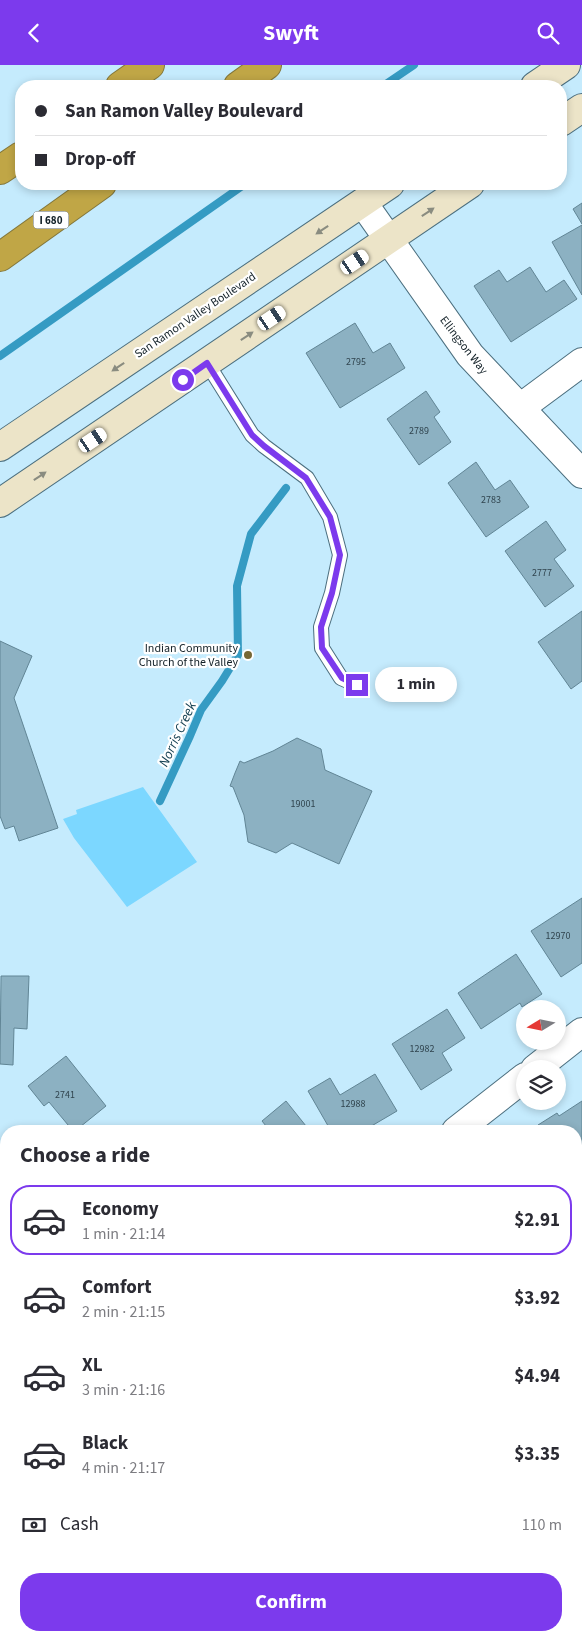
<!DOCTYPE html>
<html lang="en">
<head>
<meta charset="utf-8">
<style>
  :root { --surface:#fff; --page:#f7f7f7; --text:#2b2b33; --muted:#7c7c81; --line:#e1e1e2; --accent:#7c3aed }
  body { margin:0; font-family:"Source Sans 3",sans-serif; background:var(--page); color:var(--text); height:100vh; display:flex; flex-direction:column; font-size:19px; white-space:nowrap }
  * { box-sizing:border-box; margin:0 }
  p { font-size:16px; color:var(--muted) }
  .icon { flex:none; width:28px; height:28px; fill:none; stroke:currentColor; stroke-width:2; stroke-linecap:round; stroke-linejoin:round }
  .map { position:relative; flex:1; overflow:hidden }
  .side { position:absolute; left:0px; top:1060px; width:582px; height:516px; display:flex; flex-direction:column; background:var(--surface); border-radius:20px 20px 0 0; box-shadow:0 2px 8px #0003 }
  .side>* { flex:none }
  .hud { position:absolute; left:15px; top:15px; width:552px; height:110px; border-radius:20px; box-shadow:0 2px 8px #0003; display:grid; align-content:center; height:110px; padding:0 20px; background:var(--surface) }
  .needle { width:32px; rotate:260deg }
  .controls { position:absolute; left:516px; top:935px; display:grid; gap:10px }
  .controls a { display:grid; place-items:center; width:50px; height:50px; border-radius:50%; background:var(--surface); box-shadow:0 2px 8px #0003; font-size:25px }
  .end { position:absolute; width:22px; height:22px; margin:-11px; border:6px solid #7c3aed; background:#fff; box-shadow:0 0 0 2px #fff }
  .from { border-radius:50% }
  .bubble { position:absolute; height:35px; border-radius:18px; background:var(--surface); box-shadow:0 2px 8px #0003; font-size:16px; font-weight:700; line-height:35px; text-align:center }
  .car { position:absolute; width:15px; height:30px; margin:-15px -8px; border-radius:6px; box-shadow:0 0 4px 1px #0007; background:linear-gradient(#fff 24%,#345 0 40%,#fff 0 76%,#345 0 86%,#fff 0) }
  .hud b { display:flex; align-items:center; gap:18px; height:48px; font-size:19px }
  .hud b+b { border-top:1px solid var(--line) }
  .hud i { width:12px; height:12px; background:var(--text) }
  ul { padding:0; list-style:none }
  li { display:flex; align-items:center; gap:15px; height:70px; margin:0 10px 8px; padding:0 10px; border:2px solid transparent; border-radius:20px }
  li div { flex:1 }
  li b { display:block; font-size:19px }
  li em { font-style:normal; font-weight:700 }
  li.current { border-color:var(--accent) }
  li>.icon { width:45px; height:45px; stroke-width:1.5 }
  h2 { padding:0 20px; font-size:22px; line-height:60px }
  .pay { display:flex; align-items:center; gap:12px; height:55px; padding:0 20px; font-size:19px }
  .pay p { margin-inline-start:auto }
  .action { display:flex; gap:10px; margin-top:auto; padding:10px 20px }
  .action a { flex:1; height:58px; border-radius:20px; background:var(--accent); color:#fff; font-size:20px; font-weight:700; line-height:58px; text-align:center }
  header { display:flex; justify-content:space-between; align-items:center; height:65px; padding:0 20px; background:var(--accent); color:#fff; font-size:22px; font-weight:700 }
  .map>svg:first-child { display:block }
  .green { fill:#7cd7ff }
  .lines { fill:none; stroke-linecap:round; stroke-linejoin:round }
  .stream { stroke:#359bc3; stroke-width:8 }
  .building { fill:#8cb1c2; stroke:#618595 }
  .service-casing { stroke:#4c6f7f; stroke-width:16 }
  .minor-casing { stroke:#4c6f7f; stroke-width:30 }
  .tertiary-casing { stroke:#4c6f7f; stroke-width:30 }
  .secondary-casing { stroke:#4c6f7f; stroke-width:30 }
  .motorway-casing { stroke:#83773b; stroke-width:30 }
  .service { stroke:#fff; stroke-width:14 }
  .minor { stroke:#fff; stroke-width:28 }
  .tertiary { stroke:#fff; stroke-width:28 }
  .secondary { stroke:#ece4c8; stroke-width:28 }
  .motorway { stroke:#c0a646; stroke-width:28 }
  .oneway { fill:#8a8c80 }
  .route { stroke:#7c3aed; stroke-width:6 }
  .poi-dot { fill:#766735; stroke:#fff; stroke-width:2 }
  .labels { text-anchor:middle; stroke-width:4.5; stroke-linejoin:round; paint-order:stroke }
  .number-label { font-size:10px; fill:#30444e }
  .shield { fill:#fff; stroke:#596368; stroke-width:1 }
  .shield-label { font-size:11px; font-weight:bold; fill:#122027 }
  .street-label { font-size:12px; fill:#122027; stroke:#fff }
  .poi-label { font-size:12px; fill:#122027; stroke:#fff; text-anchor:end }
  .water-label { font-size:14px; font-style:italic; fill:#154052; stroke:#fff }
</style>
</head>
<body>
<header><svg class="icon" aria-label="back" viewBox="0 0 24 24"><path d="M15 5l-7 7 7 7"/></svg>Swyft<svg class="icon" aria-label="search" viewBox="0 0 24 24"><circle cx="10" cy="10" r="6"/><path d="M15 15l6 6"/></svg></header>
<div class="map">
<svg width="582" height="1576" viewBox="0 0 582 1576">
  <rect width="100%" height="100%" fill="#c5ebfd"/>
  <g class="green">
    <polygon points="143,722 197,797 127,842 74,773 63,754 77,749 76,745"/>
    <polygon points="582,1191 582,1576 305,1576 307,1570 576,1570 576,1196"/>
  </g>
  <g class="lines">
    <g class="stream">
      <polyline points="383,21 414,0"/>
      <polyline points="0,291 245,119"/>
      <polyline points="160,736 190,671 201,645 222,616 238,590 237,521 251,469 286,423"/>
      <polyline points="472,1570 474,1576"/>
    </g>
  </g>
  <g class="building">
    <polygon points="582,138 582,159 573,144"/>
    <polygon points="582,160 582,230 552,177"/>
    <polygon points="530,202 546,227 564,215 577,234 511,277 474,221 499,205 507,217"/>
    <polygon points="355,258 373,288 390,278 405,303 340,343 306,288"/>
    <polygon points="426,326 440,347 434,352 451,377 419,400 387,354"/>
    <polygon points="476,397 495,425 510,415 529,442 486,472 448,418"/>
    <polygon points="546,456 566,485 554,494 574,521 545,542 505,486"/>
    <polygon points="582,546 582,616 571,624 538,577"/>
    <polygon points="0,576 32,591 14,633 58,763 19,776 14,761 5,764 0,751"/>
    <polygon points="297,673 321,684 325,705 372,726 339,799 292,778 276,788 248,777 244,750 233,722 230,721 235,708 240,696 244,698 273,686"/>
    <polygon points="582,833 582,898 561,912 531,866"/>
    <polygon points="516,889 542,929 522,942 520,938 481,964 458,928"/>
    <polygon points="1,911 29,911 27,964 14,963 13,1000 0,999"/>
    <polygon points="447,944 465,973 442,988 452,1005 421,1025 392,979"/>
    <polygon points="66,991 106,1041 75,1066 73,1066 49,1037 44,1041 28,1021"/>
    <polygon points="375,1009 397,1046 363,1066 331,1066 308,1026 330,1013 340,1030"/>
    <polygon points="286,1036 310,1066 270,1066 262,1056"/>
    <polygon points="582,1036 582,1085 576,1088 576,1066 542,1066 538,1060 557,1048 559,1051"/>
    <rect x="0" y="1228" width="6" height="52"/>
    <polygon points="6,1394 6,1429 0,1420 0,1399"/>
    <polygon points="0,1562 10,1576 0,1576"/>
  </g>
  <g class="lines">
    <g class="service-casing">
      <polyline id="service" points="207,298 252,370 264,381 307,413 330,452 340,490 332,528 321,562 322,583 341,613 357,620"/>
    </g>
    <g class="minor-casing">
      <g id="minor">
        <polyline points="363,138 470,290 582,409"/>
        <polyline points="520,343 582,297"/>
        <polyline points="535,1004 582,967"/>
        <polyline points="456,1066 525,1012"/>
      </g>
    </g>
    <g class="tertiary-casing">
      <g id="tertiary">
        <polyline points="0,1179 6,1180"/>
        <polyline points="266,1576 267,1570"/>
      </g>
    </g>
    <g class="secondary-casing">
      <g id="secondary">
        <polyline points="535,21 566,0"/>
        <polyline points="561,57 582,43"/>
        <polyline points="0,382 390,119"/>
        <polyline points="0,438 470,119"/>
      </g>
    </g>
    <g class="motorway-casing">
      <g id="motorway">
        <polyline points="120,21 150,0"/>
        <polyline points="238,21 267,0"/>
        <polyline points="0,105 21,91"/>
        <polyline points="0,192 102,119"/>
      </g>
    </g>
    <use href="#service" class="service"/>
    <use href="#minor" class="minor"/>
    <use href="#tertiary" class="tertiary"/>
    <use href="#secondary" class="secondary"/>
    <use href="#motorway" class="motorway"/>
  </g>
  <defs><path id="oneway-solid" d="M-6-.8H1V-3.2L6.5 0L1 3.2V.8H-6Z" transform="scale(1.25)"/></defs>
  <g class="oneway">
    <use href="#oneway-solid" transform="translate(428 147) rotate(-34)"/>
    <use href="#oneway-solid" transform="translate(322 165) rotate(146)"/>
    <use href="#oneway-solid" transform="translate(247 271) rotate(-34)"/>
    <use href="#oneway-solid" transform="translate(118 302) rotate(146)"/>
    <use href="#oneway-solid" transform="translate(40 411) rotate(-34)"/>
  </g>
  <g class="lines">
    <polyline class="route" points="183,315 207,298 252,370 264,381 306,413 330,452 340,490 332,528 321,562 322,583 342,613 357,620"/>
  </g>
  <circle class="poi-dot" cx="248" cy="590" r="5"/>
  <g class="labels">
    <g class="number-label">
      <text x="356" y="300">2795</text>
      <text x="419" y="369">2789</text>
      <text x="491" y="438">2783</text>
      <text x="542" y="511">2777</text>
      <text x="303" y="742">19001</text>
      <text x="558" y="874">12970</text>
      <text x="422" y="987">12982</text>
      <text x="65" y="1033">2741</text>
      <text x="353" y="1042">12988</text>
    </g>
    <rect class="shield" x="33.5" y="146.5" width="35" height="17" rx="4"/>
    <g class="shield-label">
      <text x="51" y="159">I 680</text>
    </g>
    <g class="street-label">
      <text transform="translate(195 250) rotate(-34)" y="4">San Ramon Valley Boulevard</text>
      <text transform="translate(464 280) rotate(52)" y="4">Ellingson Way</text>
    </g>
    <g class="poi-label">
      <text x="238" y="587">Indian Community<tspan x="238" dy="14">Church of the Valley</tspan></text>
    </g>
    <g class="water-label">
      <text transform="translate(177 669) rotate(-65)" y="5">Norris Creek</text>
    </g>
  </g>
</svg>
<div class="controls">
<a><svg class="needle" viewBox="-14 -14 28 28"><path d="M0-13l5 13h-10z" fill="#e53935"/><path d="M0 13l5-13h-10z" fill="#7c7c81"/></svg></a>
<a><svg class="icon" aria-label="layers" viewBox="0 0 24 24"><path d="M12 4l9 5-9 5-9-5zM3 14l9 5 9-5"/></svg></a>
</div>
<i class="end from" style="left:183px;top:315px"></i>
<i class="end" style="left:357px;top:620px"></i>
<div class="bubble" style="left:375px;top:602px;width:82px">1 min</div>
<i class="car" style="left:355px;top:197px;rotate:56deg"></i>
<i class="car" style="left:272px;top:253px;rotate:56deg"></i>
<i class="car" style="left:93px;top:375px;rotate:56deg"></i>
<div class="hud">
<b><i class="from"></i>San Ramon Valley Boulevard</b>
<b><i></i>Drop-off</b>
</div>
<section class="side">
<h2>Choose a ride</h2>
<ul>
<li class="current"><svg class="icon" aria-label="car" viewBox="0 0 24 24"><path d="M5 17H2v-5l4-1 3-4h7l3 4 3 1v5h-3M9 17h6M6 11h13"/><circle cx="7" cy="17" r="2"/><circle cx="17" cy="17" r="2"/></svg><div><b>Economy</b><p>1 min · 21:14</p></div><em>$2.91</em></li>
<li><svg class="icon" aria-label="car" viewBox="0 0 24 24"><path d="M5 17H2v-5l4-1 3-4h7l3 4 3 1v5h-3M9 17h6M6 11h13"/><circle cx="7" cy="17" r="2"/><circle cx="17" cy="17" r="2"/></svg><div><b>Comfort</b><p>2 min · 21:15</p></div><em>$3.92</em></li>
<li><svg class="icon" aria-label="car" viewBox="0 0 24 24"><path d="M5 17H2v-5l4-1 3-4h7l3 4 3 1v5h-3M9 17h6M6 11h13"/><circle cx="7" cy="17" r="2"/><circle cx="17" cy="17" r="2"/></svg><div><b>XL</b><p>3 min · 21:16</p></div><em>$4.94</em></li>
<li><svg class="icon" aria-label="car" viewBox="0 0 24 24"><path d="M5 17H2v-5l4-1 3-4h7l3 4 3 1v5h-3M9 17h6M6 11h13"/><circle cx="7" cy="17" r="2"/><circle cx="17" cy="17" r="2"/></svg><div><b>Black</b><p>4 min · 21:17</p></div><em>$3.35</em></li>
</ul>
<div class="pay"><svg class="icon" aria-label="cash" viewBox="0 0 24 24"><path d="M3 7h18v10H3z"/><circle cx="12" cy="12" r="2"/></svg>Cash<p>110 m</p></div>
<div class="action"><a>Confirm</a></div>
</section>
</div>
</body>
</html>
